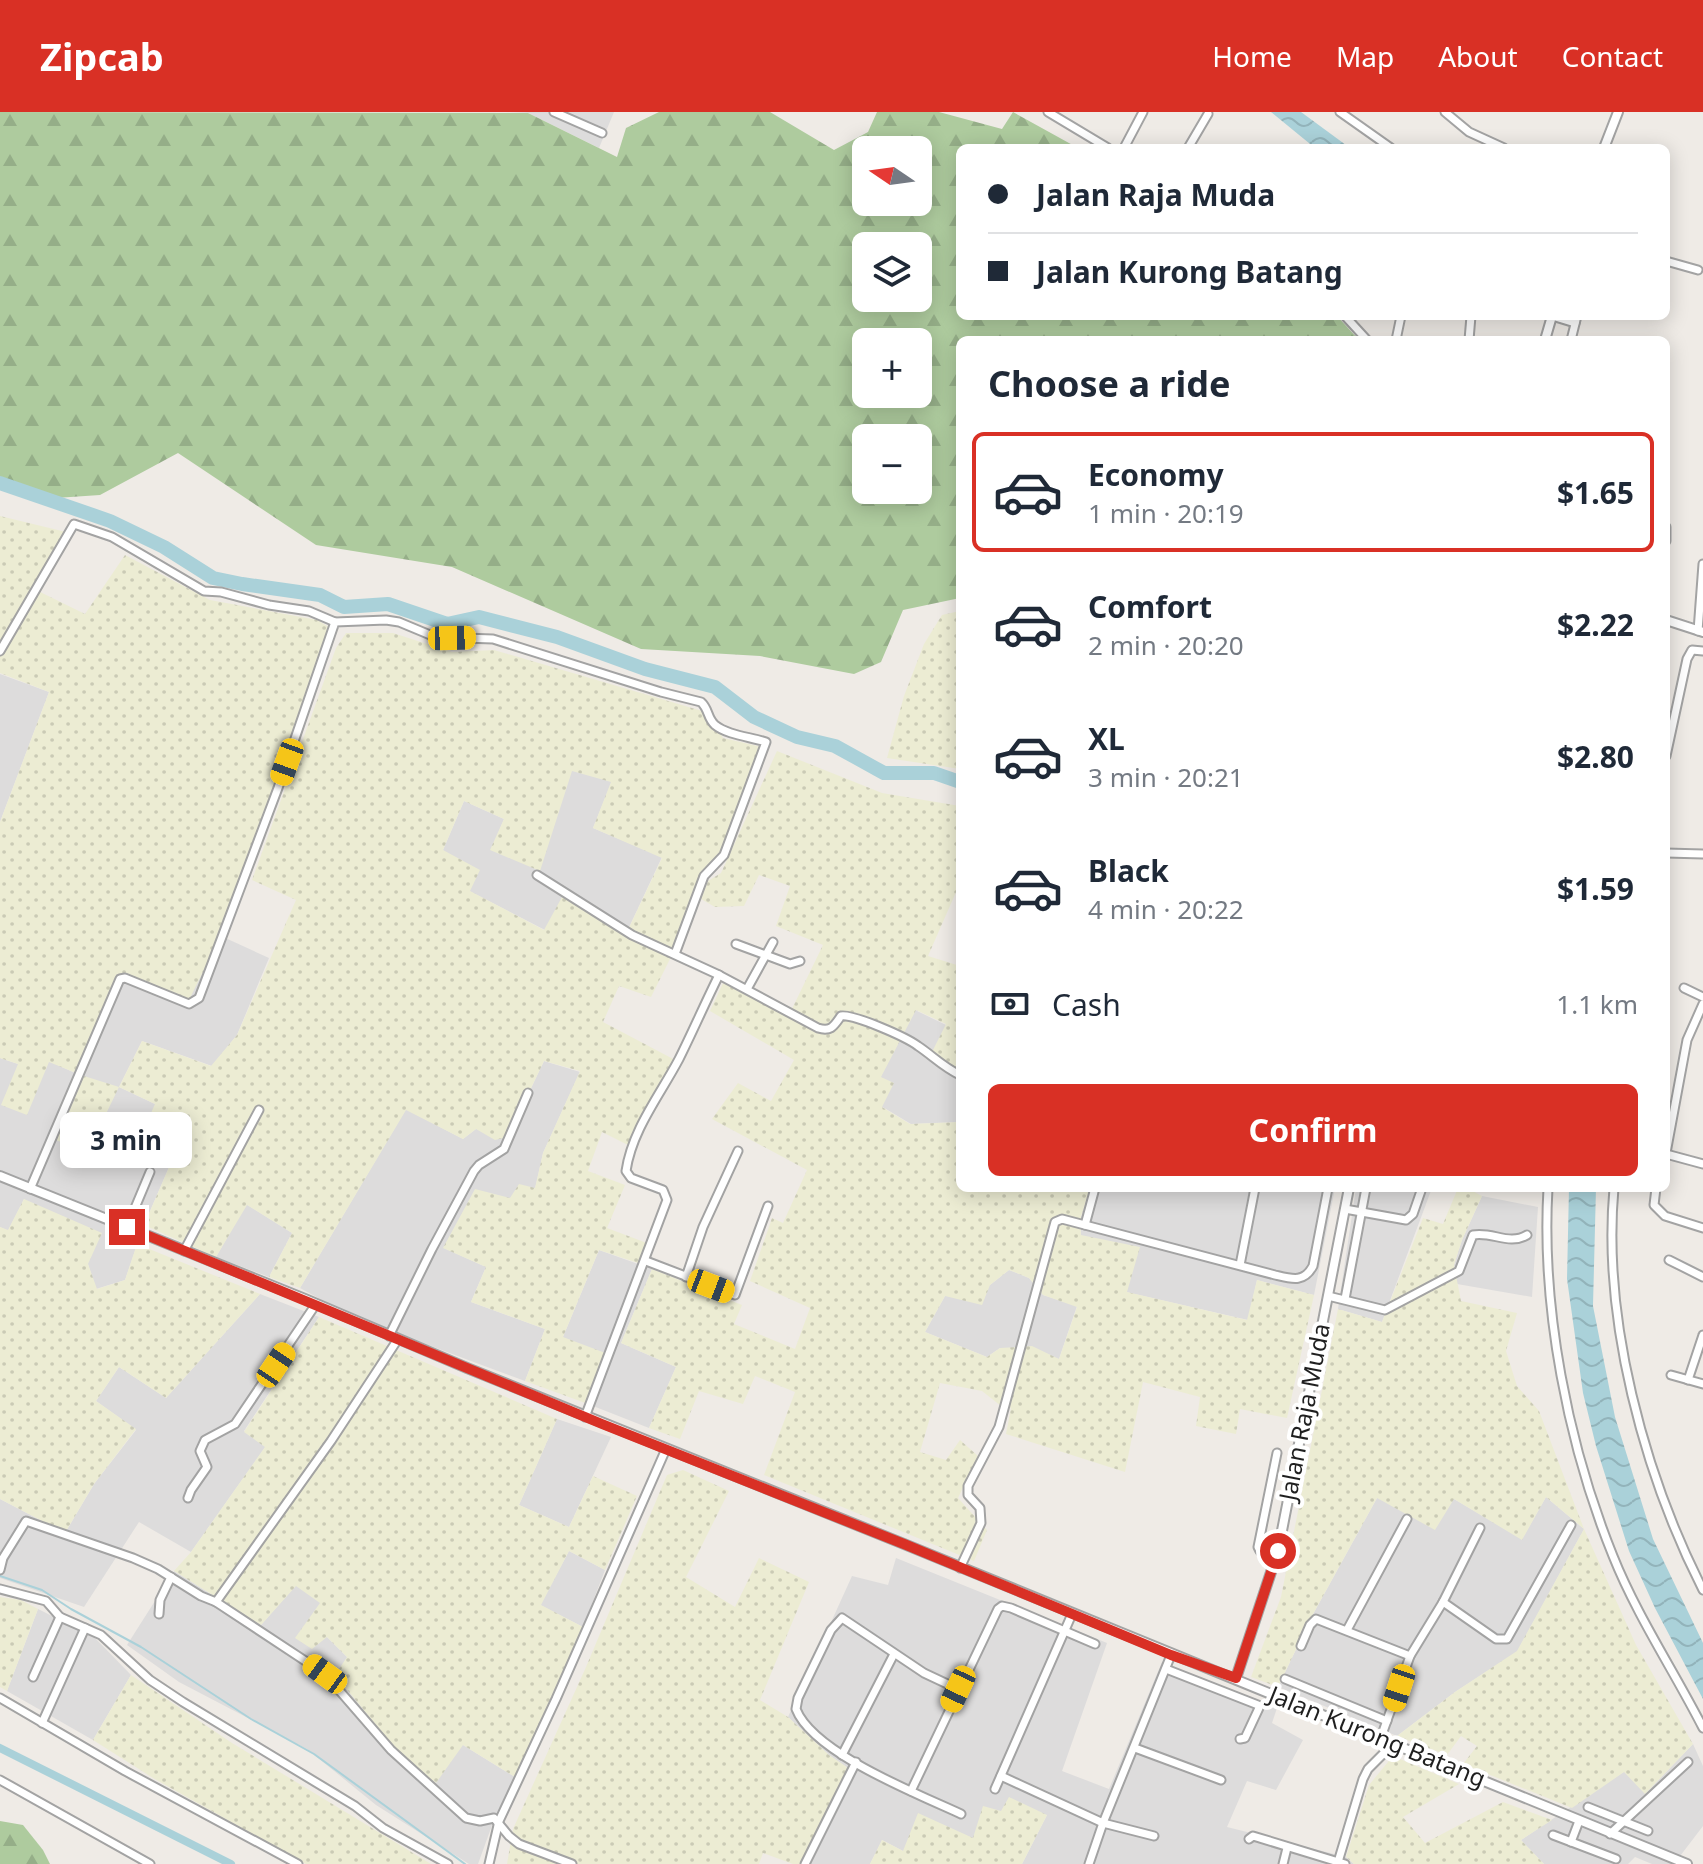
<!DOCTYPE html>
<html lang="en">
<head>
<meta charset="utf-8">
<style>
  :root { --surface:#fff; --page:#f6f6f7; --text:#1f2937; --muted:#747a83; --line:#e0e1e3; --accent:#d93025 }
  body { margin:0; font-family:"Noto Sans",sans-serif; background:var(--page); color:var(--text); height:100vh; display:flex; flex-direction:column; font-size:30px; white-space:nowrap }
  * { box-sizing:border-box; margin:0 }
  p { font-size:26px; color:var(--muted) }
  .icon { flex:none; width:44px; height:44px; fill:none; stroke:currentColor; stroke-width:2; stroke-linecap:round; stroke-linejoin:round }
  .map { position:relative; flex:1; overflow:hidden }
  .drawer { position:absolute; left:956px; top:224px; width:714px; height:856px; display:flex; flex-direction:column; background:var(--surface); border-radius:12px; box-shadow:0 4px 20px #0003 }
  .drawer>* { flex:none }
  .banner { position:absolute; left:956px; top:32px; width:714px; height:176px; border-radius:12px; box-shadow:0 4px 20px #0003; display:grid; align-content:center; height:176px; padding:0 32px; background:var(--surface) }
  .needle { width:52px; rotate:283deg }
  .fabs { position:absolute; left:852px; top:24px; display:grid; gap:16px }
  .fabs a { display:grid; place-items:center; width:80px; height:80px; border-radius:12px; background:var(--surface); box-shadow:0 4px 20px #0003; font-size:40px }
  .end { position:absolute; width:36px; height:36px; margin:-18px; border:10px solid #d93025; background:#fff; box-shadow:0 0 0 4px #fff }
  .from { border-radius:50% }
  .bubble { position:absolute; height:56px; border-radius:12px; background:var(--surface); box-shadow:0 4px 20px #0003; font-size:26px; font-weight:700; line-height:56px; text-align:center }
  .car { position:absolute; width:24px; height:48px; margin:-24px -12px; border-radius:10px; box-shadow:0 0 6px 2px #0007; background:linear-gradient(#f5c518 24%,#345 0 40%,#f5c518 0 76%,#345 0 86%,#f5c518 0) }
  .banner b { display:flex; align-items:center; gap:28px; height:76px; font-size:30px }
  .banner b+b { border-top:2px solid var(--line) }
  .banner i { width:20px; height:20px; background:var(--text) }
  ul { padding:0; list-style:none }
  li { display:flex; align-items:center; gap:24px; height:120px; margin:0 16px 12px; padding:0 16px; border:4px solid transparent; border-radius:12px }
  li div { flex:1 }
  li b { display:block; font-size:30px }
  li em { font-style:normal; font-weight:700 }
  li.on { border-color:var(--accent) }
  li>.icon { width:72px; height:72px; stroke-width:1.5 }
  h2 { padding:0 32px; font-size:36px; line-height:96px }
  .pay { display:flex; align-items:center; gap:20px; height:88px; padding:0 32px; font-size:30px }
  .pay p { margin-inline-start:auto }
  .cta { display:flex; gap:16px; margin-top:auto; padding:16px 32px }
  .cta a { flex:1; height:92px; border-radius:12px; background:var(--accent); color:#fff; font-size:32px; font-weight:700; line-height:92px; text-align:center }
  header { display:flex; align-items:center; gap:48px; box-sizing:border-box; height:112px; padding:0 40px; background:var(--accent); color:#fff }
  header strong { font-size:38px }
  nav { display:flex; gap:44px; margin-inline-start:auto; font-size:28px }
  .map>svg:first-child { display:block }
  .residential { fill:#dddcdc }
  .farmland { fill:url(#farmland-dots); fill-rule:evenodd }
  .forest { fill:url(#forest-firs); fill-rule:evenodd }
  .water { fill:url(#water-waves) }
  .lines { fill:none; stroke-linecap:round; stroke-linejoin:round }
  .stream { stroke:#aad1d9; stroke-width:2 }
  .canal { stroke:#aad1d9; stroke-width:8 }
  .river { stroke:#aad1d9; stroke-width:14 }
  .minor-casing { stroke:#a3a3a3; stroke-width:11 }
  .tertiary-casing { stroke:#a3a3a3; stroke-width:12 }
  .minor { stroke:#fff; stroke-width:7 }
  .tertiary { stroke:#fff; stroke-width:8 }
  .route { stroke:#d93025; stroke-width:10 }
  .labels { text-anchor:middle; stroke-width:8; stroke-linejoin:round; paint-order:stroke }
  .street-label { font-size:24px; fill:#1f1f1f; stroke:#fff }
</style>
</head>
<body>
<header>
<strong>Zipcab</strong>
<nav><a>Home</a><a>Map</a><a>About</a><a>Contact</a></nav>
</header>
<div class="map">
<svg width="1703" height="1752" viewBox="0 0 1703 1752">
  <defs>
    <pattern id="farmland-dots" width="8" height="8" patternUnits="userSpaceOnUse" patternTransform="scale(2)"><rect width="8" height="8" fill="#ececd3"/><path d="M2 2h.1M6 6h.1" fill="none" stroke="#cacab5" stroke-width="1.8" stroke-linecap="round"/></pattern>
    <pattern id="forest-firs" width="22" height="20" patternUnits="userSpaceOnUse" patternTransform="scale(2)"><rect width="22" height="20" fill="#aecb9e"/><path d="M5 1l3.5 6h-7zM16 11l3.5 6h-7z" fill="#95ae88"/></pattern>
    <pattern id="water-waves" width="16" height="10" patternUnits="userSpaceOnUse" patternTransform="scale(2)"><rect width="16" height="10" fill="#aad1d9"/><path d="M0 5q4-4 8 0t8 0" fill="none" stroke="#92b3ba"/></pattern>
  </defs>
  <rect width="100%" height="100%" fill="#efebe6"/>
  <g class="residential">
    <polygon points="506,0 614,0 599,36 528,1"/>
    <polygon points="0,562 49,580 0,710"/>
    <polygon points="572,658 612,669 593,716 662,745 625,824 563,785 545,818 469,779 443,738 464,689 504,707 491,738"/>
    <polygon points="221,824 269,846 237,923 212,954 142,929 119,975 155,992 173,1046 144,1113 125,1168 96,1177 88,1152 24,1087 8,1119 0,1115 0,946 18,952 49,949 75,961 118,864"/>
    <polygon points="915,898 946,913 960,959 960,1010 911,1012 881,994 880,965"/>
    <polygon points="544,949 580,960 543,1041 535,1077 510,1086 444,1136 486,1155 471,1190 545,1217 525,1269 353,1205 300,1176 406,997 463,1027 476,1017 522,995"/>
    <polygon points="1090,1076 1335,1076 1314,1183 1257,1168 1248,1208 1126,1180 1081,1123 1080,1108"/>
    <polygon points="1356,1076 1432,1076 1382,1210 1338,1197"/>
    <polygon points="1482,1084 1538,1095 1532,1185 1457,1172 1454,1153 1462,1128"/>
    <polygon points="246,1092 292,1121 269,1165 216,1145"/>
    <polygon points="599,1138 652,1157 621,1231 676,1255 649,1316 588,1292 563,1225"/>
    <polygon points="1009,1158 1029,1166 1043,1183 1077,1194 1059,1247 1000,1236 987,1245 925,1220 945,1184 990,1173"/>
    <polygon points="260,1182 319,1205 244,1319 266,1334 191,1440 139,1410 84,1495 0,1466 0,1387 65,1421 94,1372 136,1318 96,1289 119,1255 166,1286"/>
    <polygon points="557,1307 611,1325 569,1415 519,1393"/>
    <polygon points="1546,1385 1584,1417 1517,1540 1455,1580 1397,1624 1278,1575 1312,1504 1377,1386 1454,1387 1522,1427"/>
    <polygon points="569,1439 605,1458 583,1515 540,1493"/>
    <polygon points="896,1446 1107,1531 1062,1659 1109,1677 1162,1550 1277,1596 1272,1611 1303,1628 1276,1678 1247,1669 1227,1715 1346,1745 1354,1752 1022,1752 1047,1703 1001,1699 974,1726 903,1739 882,1728 870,1752 805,1752 851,1658 829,1643 788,1605 852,1464 888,1473"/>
    <polygon points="174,1459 261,1513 296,1473 321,1490 327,1525 347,1545 463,1633 515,1665 495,1705 478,1752 469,1752 376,1693 307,1637 179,1570 127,1533"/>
    <polygon points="38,1497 94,1525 131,1563 93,1628 7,1579"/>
    <polygon points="1693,1632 1703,1654 1703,1714 1674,1752 1652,1752 1635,1745 1628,1752 1544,1752 1521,1728 1625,1659 1646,1681"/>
  </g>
  <g class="farmland">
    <polygon points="0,404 66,420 34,477 85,502 125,443 210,488 317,508 336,519 315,569 221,824 188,890 118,864 76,961 49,950 27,1003 1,993 18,952 0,946 0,710 49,580 0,561"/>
    <polygon points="960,499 960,657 887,646 904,584 924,532 942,503"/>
    <path d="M346 521H393L452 540 494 538 709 601 723 626 766 636 717 755 704 762 676 835 651 885 619 874 603 910 677 949 630 1034 602 1020 588 1059 625 1073 607 1116 652 1133 644 1153 599 1138 563 1225 608 1242 588 1292 525 1269 545 1217 471 1190 486 1155 443 1136 475 1077 510 1086 519 1072 535 1076 543 1041 580 959 544 949 522 995 512 1024 495 1028 476 1017 463 1027 406 998 300 1176 269 1165 292 1121 247 1093 216 1145 144 1113 173 1046 137 1033 155 992 119 975 87 1041 56 1028 84 964 119 975 142 929 211 954 237 923 296 788 252 768 336 536ZM572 659 611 670 593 716 662 746 625 824 562 785 544 818 470 779 480 758 443 738 464 689 504 707 490 738 540 759Z"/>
    <path d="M777 639 882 681 960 694V771L928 844 960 854V959L931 942 946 912 916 898 881 965 894 971 882 995 910 1012 960 1010V1076H1090L1080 1108 1081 1123 1140 1135 1127 1180 1247 1208 1257 1168 1314 1183 1287 1306 1240 1297 1236 1322 1196 1314 1200 1285 1143 1270 1125 1360 1006 1322 1011 1296 1001 1294 982 1279 940 1271 920 1340 946 1348 960 1328 978 1344 958 1386 987 1418 974 1449 764 1363 795 1280 755 1264 743 1292 699 1279 680 1327 649 1316 676 1255 621 1231 652 1157 742 1193 734 1212 795 1237 810 1196 750 1169 772 1106 783 1111 807 1058 712 1007 738 971 771 989 794 948 710 899 723 871 788 905 823 833 776 814 790 774 759 763 744 794 715 795 701 787 708 769 721 761ZM1009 1158 1029 1166 1043 1183 1077 1195 1059 1247 1032 1234 1000 1236 987 1245 925 1220 945 1184 982 1193 990 1173Z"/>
    <polygon points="1458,1076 1467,1076 1482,1084 1462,1128 1454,1153 1461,1189 1517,1201 1506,1239 1517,1274 1539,1299 1584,1417 1636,1533 1693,1632 1645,1682 1624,1660 1572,1696 1463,1652 1477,1634 1461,1624 1447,1643 1397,1624 1455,1580 1517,1539 1584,1417 1546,1385 1522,1428 1454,1387 1435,1418 1377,1386 1312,1504 1278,1575 1251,1565 1281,1485 1338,1197 1382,1210 1423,1106 1443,1112"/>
    <polygon points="24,1087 102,1121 88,1152 97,1177 125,1168 137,1132 260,1182 166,1286 119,1255 96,1289 136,1317 94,1372 65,1421 0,1387 0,1115 8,1118"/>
    <polygon points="319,1205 557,1307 519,1393 569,1415 593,1364 637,1384 605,1458 569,1439 541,1493 583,1515 515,1665 463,1633 436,1671 403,1646 335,1563 347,1545 327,1525 312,1537 295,1526 320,1491 296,1474 261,1513 174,1459 191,1440 265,1335 244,1320"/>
    <polygon points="683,1358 729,1379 686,1465 735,1495 759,1446 809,1470 760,1588 788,1605 829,1643 851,1658 805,1752 793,1752 763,1741 759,1752 576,1752 560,1745 556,1752 507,1752 513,1717 586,1555 667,1363"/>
    <polygon points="0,1485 21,1488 38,1497 7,1579 0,1575"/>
    <polygon points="131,1563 232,1631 431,1752 306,1752 153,1666 93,1628"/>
    <polygon points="1393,1644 1459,1672 1403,1705 1425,1731 1503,1690 1552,1708 1521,1728 1544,1752 1354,1752 1346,1745 1369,1673"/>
    <polygon points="1009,1685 1047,1703 1022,1752 870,1752 882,1728 903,1739 918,1701 973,1726 983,1694 1001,1699"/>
  </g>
  <g class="forest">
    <path d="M0 0 528 1 617 45 626 16 659 0H770L834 38 868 20 877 0H939L1002 17 1013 0 1078 36H960V204H1337L1359 228H960V486L903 498 881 550 854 562 760 544 641 537 452 455 316 433 178 341 100 383 41 387 0 374ZM866 38H918V90H866ZM866 134H918V186H866ZM866 230H918V282H866ZM866 326H918V378H866Z"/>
    <polygon points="0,1709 23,1713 43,1738 50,1752 0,1752"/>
  </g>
  <g class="water">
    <polygon points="1271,0 1301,0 1350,36 1315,36"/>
    <polygon points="1569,1076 1596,1076 1593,1194 1615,1305 1653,1427 1703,1531 1703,1587 1655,1496 1629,1439 1596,1334 1583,1281 1567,1167"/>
  </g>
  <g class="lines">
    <polyline class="stream" points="0,1464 42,1478 71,1497 141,1535 251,1607 314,1642 465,1752"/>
    <polyline class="canal" points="0,1636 231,1752"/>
    <polyline class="river" points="0,371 110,409 164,435 213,466 242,472 320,483 344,495 388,492 447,512 479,505 557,525 645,557 715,575 754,605 797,625 835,634 884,661 934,661 960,670"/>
    <g class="minor-casing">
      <g id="minor">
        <polyline points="554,0 602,21"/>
        <polyline points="1048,0 1108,36"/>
        <polyline points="1340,0 1391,36"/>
        <polyline points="1445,0 1469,20 1504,36"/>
        <polyline points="1124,36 1143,0"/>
        <polyline points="1188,36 1208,2"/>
        <polyline points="1666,149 1698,158"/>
        <polyline points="1345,204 1367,228"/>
        <polyline points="1552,204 1575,211"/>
        <polyline points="1396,228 1401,204"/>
        <polyline points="1469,228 1471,204"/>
        <polyline points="1571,228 1577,204"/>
        <polyline points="1666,415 1666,429"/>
        <polyline points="1698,519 1703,452"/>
        <polyline points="0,539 74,412 112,425 204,479 221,480 269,493 309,499 335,510"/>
        <polyline points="1666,644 1687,547 1692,538 1703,539"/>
        <polyline points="1666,741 1703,742"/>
        <path d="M537 763 632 823 719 863 818 916C831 920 834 914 841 904 854 902 906 925 918 934 933 944 943 955 960 963"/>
        <polyline points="736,832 790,852 800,849"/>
        <polyline points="1684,876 1703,885"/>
        <polyline points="747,877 773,830"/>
        <polyline points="1666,1041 1687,928 1703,892"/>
        <polyline points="1666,1042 1703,1052"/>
        <path d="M1548 1076C1541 1196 1568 1333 1613 1444 1637 1504 1674 1559 1703 1616"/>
        <path d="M1614 1076C1602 1207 1644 1362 1703 1478"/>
        <polyline points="1656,1076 1654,1093 1665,1104 1703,1116"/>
        <path d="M30 1077 120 867 125 866 189 892 199 886 278 676 335 510 386 508 399 510 435 525 493 527 661 580 701 590C709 597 707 606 715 613 727 623 751 625 766 630L724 743 704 764 675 842"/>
        <polyline points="1345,1097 1406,1108 1413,1102 1422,1076"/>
        <polyline points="1085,1113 1095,1076"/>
        <polyline points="127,1115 150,1060"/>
        <polyline points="184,1139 259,998"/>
        <polyline points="1669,1148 1703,1165"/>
        <polyline points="646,1149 735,1183 768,1094"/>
        <polyline points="1240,1153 1255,1076"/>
        <polyline points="686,1165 703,1115 738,1039"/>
        <path d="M1328 1184 1385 1198 1459 1159 1473 1123C1492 1119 1509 1134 1527 1123"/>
        <polyline points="1345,1187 1366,1076"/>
        <polyline points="389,1224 432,1137 474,1059 479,1053 504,1037 528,981"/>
        <polyline points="1671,1263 1703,1272"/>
        <polyline points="1688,1268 1703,1223"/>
        <path d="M585 1305 667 1088 663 1078 631 1066 626 1059C632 1018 660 983 679 947 693 919 705 891 719 863"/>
        <polyline points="1277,1341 1258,1435 1260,1439 1277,1443"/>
        <polyline points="188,1386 191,1378 207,1355 200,1339 205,1328 235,1312 316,1192"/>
        <path d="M960 1456 981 1411 980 1396 968 1383V1374L999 1315 1055 1110 1062 1107 1275 1163C1292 1167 1304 1171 1313 1154L1328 1076"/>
        <polyline points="0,1458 3,1446 26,1409 133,1446 158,1457 201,1484 216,1490 325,1562 391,1638 466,1706 480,1709 494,1706 509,1724 519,1732 572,1752"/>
        <polyline points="0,1477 46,1489 60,1505 101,1523 150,1568 183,1590 355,1694 383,1716 448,1752"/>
        <polyline points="216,1490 331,1329 398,1227"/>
        <polyline points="1443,1490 1496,1527 1507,1527 1571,1413"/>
        <polyline points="159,1502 160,1488 171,1465"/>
        <polyline points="1347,1518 1407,1407"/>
        <polyline points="1301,1534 1310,1513 1316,1507 1410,1544"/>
        <polyline points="1166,1557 1258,1593 1259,1596 1245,1626 1240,1627"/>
        <polyline points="33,1565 60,1505"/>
        <polyline points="1285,1567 1387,1609"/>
        <path d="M958 1577 924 1561 842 1506 831 1518 798 1586 796 1597C813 1641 918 1682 961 1702"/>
        <polyline points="0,1586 125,1659 298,1752"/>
        <polyline points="42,1611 85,1516"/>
        <polyline points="1380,1628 1410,1544 1443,1490 1480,1416"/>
        <polyline points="1135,1636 1221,1668"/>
        <polyline points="842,1643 894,1542"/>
        <polyline points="1001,1664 1103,1711 1154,1724"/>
        <polyline points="0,1668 150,1752"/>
        <polyline points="995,1677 1072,1502"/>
        <polyline points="911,1679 998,1497 1002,1494 1011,1496 1095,1532"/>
        <polyline points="1588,1695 1648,1719"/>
        <polyline points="1610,1722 1688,1650"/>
        <polyline points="1553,1723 1616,1747"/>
        <polyline points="1249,1727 1253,1724 1345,1752"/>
        <polyline points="1571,1730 1579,1709"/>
        <polyline points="1338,1750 1363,1667 1368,1657 1392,1633"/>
        <polyline points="489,1752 499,1709 556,1587 666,1337"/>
        <polyline points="805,1752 856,1650"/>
        <polyline points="1089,1752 1103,1711 1171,1543"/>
        <polyline points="1283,1752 1287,1736"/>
      </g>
    </g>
    <g class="tertiary-casing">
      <g id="tertiary">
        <polyline points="1604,36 1618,0"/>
        <polyline points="1545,228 1552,204"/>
        <polyline points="1666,508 1703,520"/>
        <polyline points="0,1064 305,1187 467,1256 904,1432 1687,1752"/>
        <polyline points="1236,1566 1278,1439 1349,1076"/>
      </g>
    </g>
    <use href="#minor" class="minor"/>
    <use href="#tertiary" class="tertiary"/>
  </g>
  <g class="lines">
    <polyline class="route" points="127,1115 602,1312 904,1432 1171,1543 1236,1566 1278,1439"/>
  </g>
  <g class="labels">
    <g class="street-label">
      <text transform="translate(1305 1300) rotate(-79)" y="8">Jalan Raja Muda</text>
      <text transform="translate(1377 1625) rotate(22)" y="8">Jalan Kurong Batang</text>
    </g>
  </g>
</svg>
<div class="fabs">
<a><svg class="needle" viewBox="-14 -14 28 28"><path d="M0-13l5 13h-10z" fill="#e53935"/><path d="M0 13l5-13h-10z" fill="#747a83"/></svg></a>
<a><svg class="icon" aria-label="layers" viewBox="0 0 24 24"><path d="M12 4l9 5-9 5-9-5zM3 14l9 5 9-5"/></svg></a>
<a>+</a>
<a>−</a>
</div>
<i class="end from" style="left:1278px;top:1439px"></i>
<i class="end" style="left:127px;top:1115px"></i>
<div class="bubble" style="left:60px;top:1000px;width:132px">3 min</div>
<i class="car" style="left:452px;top:526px;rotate:89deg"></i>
<i class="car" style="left:287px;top:650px;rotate:200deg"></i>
<i class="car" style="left:711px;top:1174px;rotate:111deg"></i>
<i class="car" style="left:276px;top:1253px;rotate:34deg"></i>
<i class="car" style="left:325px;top:1562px;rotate:306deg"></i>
<i class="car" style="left:1399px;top:1576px;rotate:198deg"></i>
<i class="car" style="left:958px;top:1577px;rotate:205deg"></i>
<div class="banner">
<b><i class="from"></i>Jalan Raja Muda</b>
<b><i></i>Jalan Kurong Batang</b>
</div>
<section class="drawer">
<h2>Choose a ride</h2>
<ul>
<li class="on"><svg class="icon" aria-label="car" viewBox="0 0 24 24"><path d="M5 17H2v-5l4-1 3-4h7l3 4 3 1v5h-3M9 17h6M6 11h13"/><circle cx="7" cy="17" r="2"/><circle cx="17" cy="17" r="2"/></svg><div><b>Economy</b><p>1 min · 20:19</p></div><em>$1.65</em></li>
<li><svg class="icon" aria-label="car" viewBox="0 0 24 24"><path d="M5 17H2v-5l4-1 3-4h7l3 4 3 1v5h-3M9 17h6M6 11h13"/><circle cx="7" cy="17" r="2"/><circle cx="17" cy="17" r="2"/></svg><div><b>Comfort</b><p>2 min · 20:20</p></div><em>$2.22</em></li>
<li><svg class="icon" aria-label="car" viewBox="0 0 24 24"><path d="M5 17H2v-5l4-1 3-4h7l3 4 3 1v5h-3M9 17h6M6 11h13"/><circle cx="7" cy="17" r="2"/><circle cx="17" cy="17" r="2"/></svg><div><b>XL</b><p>3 min · 20:21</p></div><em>$2.80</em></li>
<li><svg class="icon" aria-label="car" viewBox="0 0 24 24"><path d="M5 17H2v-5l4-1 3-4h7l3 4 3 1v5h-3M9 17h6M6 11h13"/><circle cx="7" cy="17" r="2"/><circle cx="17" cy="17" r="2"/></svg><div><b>Black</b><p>4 min · 20:22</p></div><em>$1.59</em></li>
</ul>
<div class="pay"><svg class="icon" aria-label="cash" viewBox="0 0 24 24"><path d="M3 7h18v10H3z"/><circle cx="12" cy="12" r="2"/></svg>Cash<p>1.1 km</p></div>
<div class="cta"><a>Confirm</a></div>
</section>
</div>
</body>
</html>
